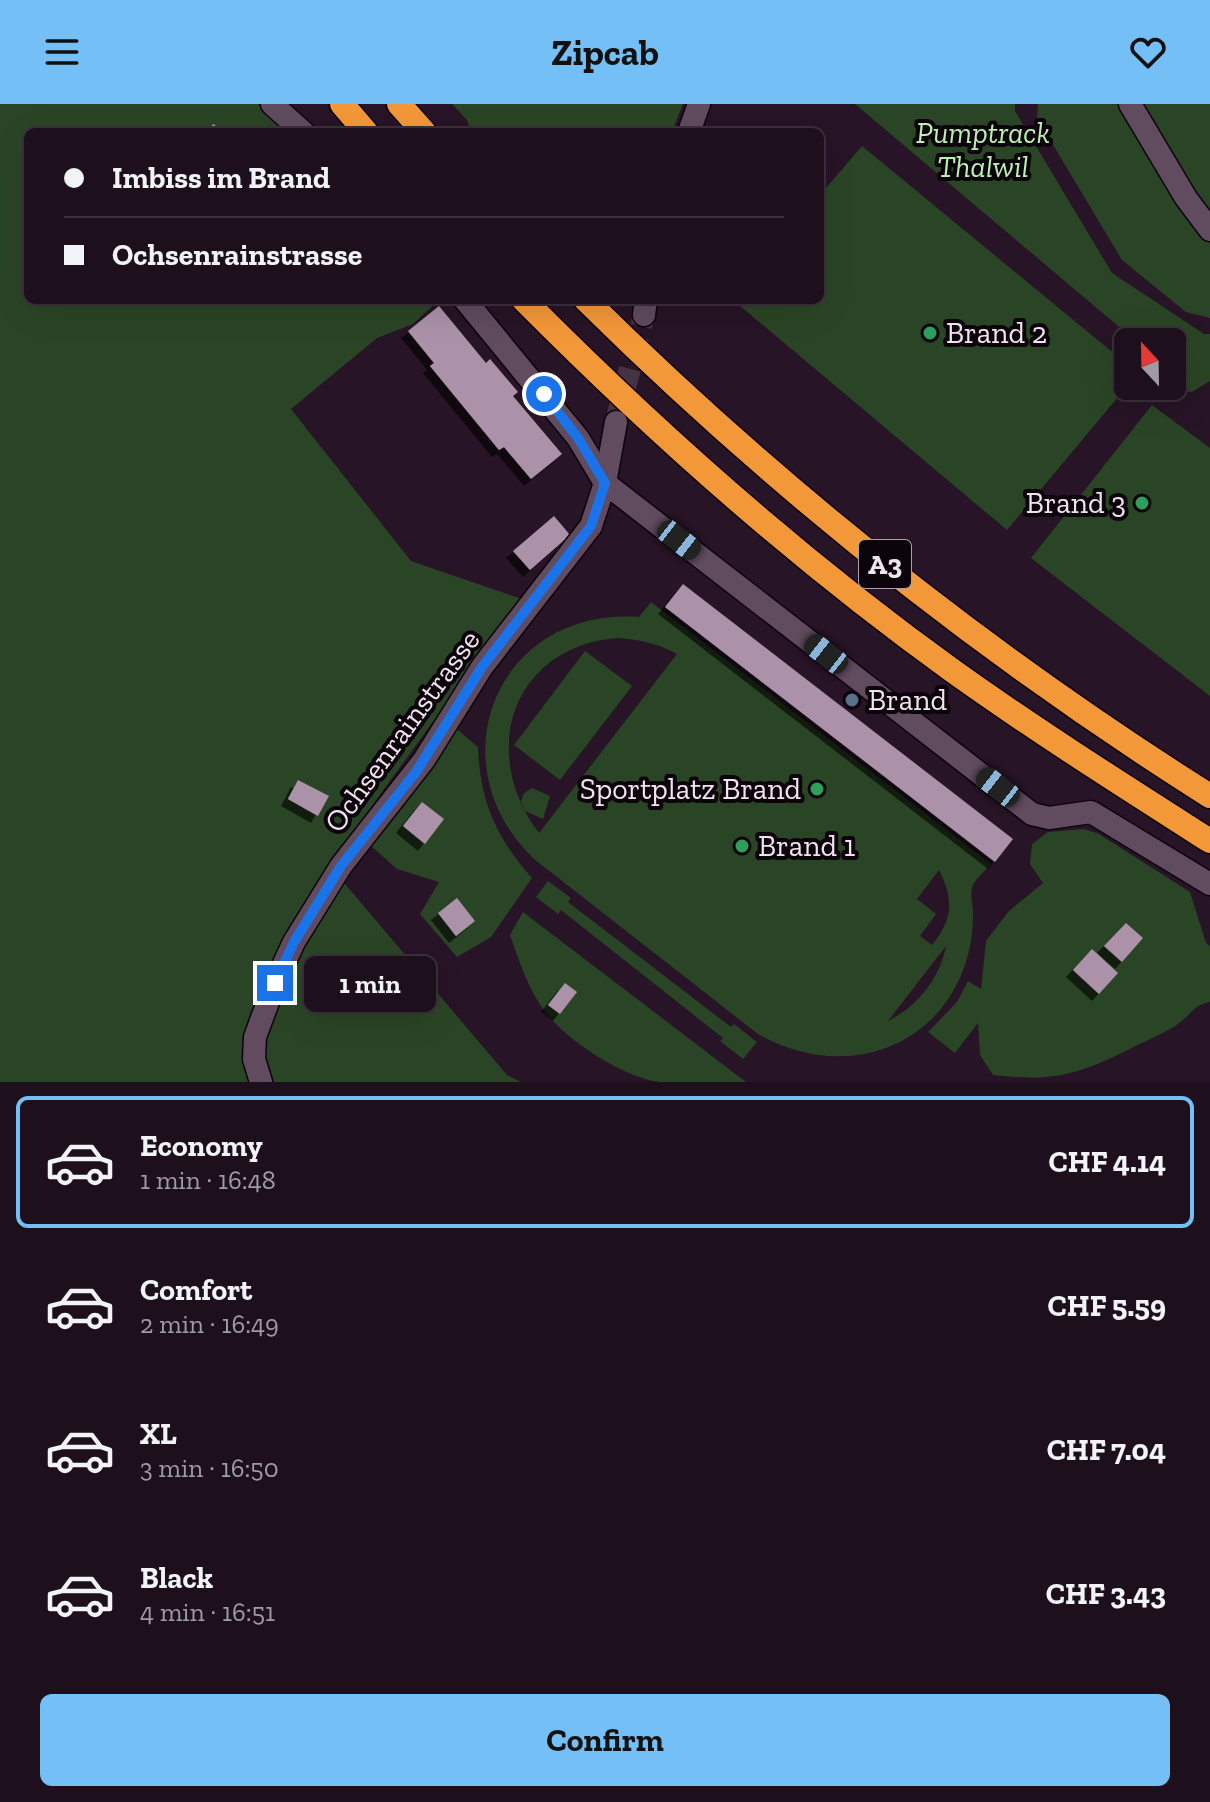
<!DOCTYPE html>
<html lang="en">
<head>
<meta charset="utf-8">
<style>
  :root { --surface:#1d0f1c; --page:#2a1d29; --text:#f1f3f6; --muted:#a09ca3; --line:#3b2f3b; --accent:#74c0f6 }
  body { margin:0; font-family:"Zilla Slab",serif; background:var(--page); color:var(--text); height:100vh; display:flex; flex-direction:column; font-size:30px; white-space:nowrap }
  * { box-sizing:border-box; margin:0 }
  p { font-size:26px; color:var(--muted) }
  .icon { flex:none; width:44px; height:44px; fill:none; stroke:currentColor; stroke-width:2; stroke-linecap:round; stroke-linejoin:round }
  .map { position:relative; height:978px; overflow:hidden }
  .panel { display:flex; flex-direction:column; background:var(--surface); flex:1 }
  .panel>* { flex:none }
  .hud { position:absolute; left:24px; top:24px; width:800px; height:176px; border-radius:12px; box-shadow:0 8px 32px #0002,0 0 0 2px var(--line); display:grid; align-content:center; height:176px; padding:0 40px; background:var(--surface) }
  .needle { width:52px; rotate:338deg }
  .controls { position:absolute; left:1114px; top:224px; display:grid; gap:16px }
  .controls a { display:grid; place-items:center; width:72px; height:72px; border-radius:12px; background:var(--surface); box-shadow:0 8px 32px #0002,0 0 0 2px var(--line); font-size:40px }
  .end { position:absolute; width:36px; height:36px; margin:-18px; border:10px solid #1a73e8; background:#fff; box-shadow:0 0 0 4px #fff }
  .from { border-radius:50% }
  .bubble { position:absolute; height:56px; border-radius:12px; background:var(--surface); box-shadow:0 8px 32px #0002,0 0 0 2px var(--line); font-size:26px; font-weight:800; line-height:56px; text-align:center }
  .car { position:absolute; width:24px; height:48px; margin:-24px -12px; border-radius:10px; box-shadow:0 0 6px 2px #0007; background:linear-gradient(#222 24%,#8ab4d8 0 40%,#222 0 76%,#8ab4d8 0 86%,#222 0) }
  .hud b { display:flex; align-items:center; gap:28px; height:76px; font-size:30px }
  .hud b+b { border-top:2px solid var(--line) }
  .hud i { width:20px; height:20px; background:var(--text) }
  ul { padding:14px 0 0; list-style:none }
  li { display:flex; align-items:center; gap:24px; height:132px; margin:0 16px 12px; padding:0 24px; border:4px solid transparent; border-radius:12px }
  li div { flex:1 }
  li b { display:block; font-size:30px }
  li em { font-style:normal; font-weight:800 }
  li.active { border-color:var(--accent) }
  li>.icon { width:72px; height:72px; stroke-width:1.5 }
  .cta { display:flex; gap:16px; margin-top:auto; padding:16px 40px }
  .cta a { flex:1; height:92px; border-radius:12px; background:var(--accent); color:#111; font-size:32px; font-weight:800; line-height:92px; text-align:center }
  header { display:flex; justify-content:space-between; align-items:center; height:104px; padding:0 40px; background:var(--accent); color:#111; font-size:36px; font-weight:800 }
  .map>svg:first-child { display:block }
  .green { fill:#2a4525; fill-rule:evenodd }
  .building { fill:#ab92a9; filter:url(#shadow) }
  .lines { fill:none; stroke-linecap:round; stroke-linejoin:round }
  .minor-tunnel { stroke:#453344; stroke-width:22; stroke-dasharray:22 11; stroke-linecap:butt }
  .minor-casing { stroke:#0f020f; stroke-width:25 }
  .motorway-casing { stroke:#0f020f; stroke-width:27 }
  .minor { stroke:#604b5f; stroke-width:22 }
  .motorway { stroke:#f39839; stroke-width:24 }
  .route { stroke:#1a73e8; stroke-width:10 }
  .leisure-dot { fill:#2e9e5b; stroke:#0b040b; stroke-width:3 }
  .service-dot { fill:#5c6f8a; stroke:#0b040b; stroke-width:3 }
  .labels { text-anchor:middle; stroke-width:8; stroke-linejoin:round; paint-order:stroke }
  .shield { fill:#0b040b; stroke:#aca0ab; stroke-width:2 }
  .shield-label { font-size:28px; font-weight:bold; fill:#f1e3ef }
  .park-label { font-size:30px; font-style:italic; fill:#bcefb2; stroke:#0b040b }
  .poi-label { font-size:30px; fill:#f1e3ef; stroke:#0b040b; text-anchor:start }
  .street-label { font-size:30px; fill:#f1e3ef; stroke:#0b040b }
</style>
</head>
<body>
<header><svg class="icon" aria-label="menu" viewBox="0 0 24 24"><path d="M4 6h16M4 12h16M4 18h16"/></svg>Zipcab<svg class="icon" aria-label="heart" viewBox="0 0 24 24"><path d="M12 20l-8-8c-3-5 5-10 8-4 3-6 11-1 8 4z"/></svg></header>
<div class="map">
<svg width="1210" height="978" viewBox="0 0 1210 978">
  <defs>
    <filter id="shadow"><feDropShadow dx="-7" dy="7" stdDeviation="0" flood-color="#0009"/></filter>
  </defs>
  <rect width="100%" height="100%" fill="#271426"/>
  <g class="green">
    <polygon points="0,0 258,0 289,28 28,28 28,196 439,196 413,220 377,234 291,305 411,457 522,495 329,761 507,971 521,978 0,978"/>
    <polygon points="452,0 683,0 672,28 471,28 467,16"/>
    <polygon points="855,0 1015,0 1015,7 1112,169 1204,230 1210,230 1210,277 1192,288 1186,287 1172,276 1172,238 1137,238"/>
    <polygon points="1038,0 1210,0 1210,214 1186,208 1122,156 1037,14"/>
    <polygon points="862,42 1128,261 1128,281 1007,426 733,196 820,196 820,91"/>
    <polygon points="1152,301 1210,344 1210,592 1031,454"/>
    <path d="M651 498 991 760C985 767 974 776 972 784 970 791 973 802 973 809 973 823 972 837 968 851 942 947 841 978 758 930L534 755C434 659 497 503 639 513ZM618 534C640 536 658 539 677 550L539 729C478 649 512 542 618 534ZM939 766C954 796 953 815 932 841L920 832 936 810 917 795ZM946 842C940 874 917 903 888 917Z"/>
    <polygon points="585,547 632,582 560,676 514,641"/>
    <path d="M453 622 478 643C480 698 496 733 532 774L491 833 457 853 420 810 439 778 397 765 370 741Z"/>
    <polygon points="532,684 550,692 543,715 525,707 521,697 524,689"/>
    <path d="M1084 725 1099 730 1190 788 1206 839 1210 842V898C1194 900 1188 914 1175 922 1161 931 1145 937 1130 945 1077 971 1053 978 993 971L980 951 978 919 955 949 928 928 957 898 968 877 981 885 986 837 1008 808 1043 779 1030 760 1032 740 1048 728Z"/>
    <polygon points="548,777 571,794 568,798 731,923 734,920 757,938 743,955 720,937 723,934 561,806 558,810 536,793"/>
    <path d="M523 808 746 978C718 978 687 978 660 978 624 974 568 937 546 909 529 887 519 857 510 831Z"/>
  </g>
  <g class="building">
    <polygon points="214,20 220,28 203,28"/>
    <polygon points="439,202 486,259 490,255 518,288 513,292 562,350 531,375 504,343 499,346 430,262 434,259 408,227"/>
    <polygon points="554,412 570,431 530,466 513,447"/>
    <polygon points="683,480 1013,735 995,758 665,503"/>
    <polygon points="298,676 329,692 318,712 288,695"/>
    <polygon points="422,698 444,715 425,740 403,722"/>
    <polygon points="457,794 475,817 456,832 438,809"/>
    <polygon points="1126,819 1143,834 1122,858 1104,842"/>
    <polygon points="1092,845 1118,869 1099,890 1073,866"/>
    <polygon points="565,879 577,888 560,910 548,901"/>
  </g>
  <g class="lines">
    <polyline class="minor-tunnel" points="616,318 644,211"/>
    <g class="minor-casing">
      <g id="minor">
        <polyline points="272,0 303,28"/>
        <polyline points="1130,0 1186,94 1210,126"/>
        <polyline points="689,28 699,0"/>
        <polyline points="465,196 578,334 605,379 1032,710 1049,714 1091,708 1210,780"/>
        <polyline points="644,211 646,196"/>
        <polyline points="261,978 254,955 255,933 275,879 294,838 341,762 424,656 482,563 591,422 605,379 616,318"/>
      </g>
    </g>
    <g class="motorway-casing">
      <g id="motorway">
        <polyline points="342,0 366,28"/>
        <polyline points="399,0 424,28"/>
        <path d="M524 196C657 330 800 457 953 567 1037 627 1124 682 1210 737"/>
        <path d="M586 196C775 383 985 550 1210 692"/>
      </g>
    </g>
    <use href="#minor" class="minor"/>
    <use href="#motorway" class="motorway"/>
  </g>
  <g class="lines">
    <polyline class="route" points="275,879 294,838 341,762 416,668 482,563 591,422 605,379 578,334 544,290"/>
  </g>
  <g class="leisure-dot">
    <circle cx="930" cy="229" r="8"/>
    <circle cx="1142" cy="399" r="8"/>
    <circle cx="817" cy="685" r="8"/>
    <circle cx="742" cy="742" r="8"/>
  </g>
  <circle class="service-dot" cx="852" cy="596" r="8"/>
  <g class="labels">
    <rect class="shield" x="859" y="436" width="52" height="48" rx="6"/>
    <g class="shield-label">
      <text x="885" y="470">A3</text>
    </g>
    <g class="park-label">
      <text x="983" y="39">Pumptrack<tspan x="983" dy="34">Thalwil</tspan></text>
    </g>
    <g class="poi-label">
      <text x="946" y="239">Brand 2</text>
      <text x="1126" y="409" text-anchor="end">Brand 3</text>
      <text x="868" y="606">Brand</text>
      <text x="801" y="695" text-anchor="end">Sportplatz Brand</text>
      <text x="758" y="752">Brand 1</text>
    </g>
    <g class="street-label">
      <text transform="translate(402 627) rotate(-54)" y="10">Ochsenrainstrasse</text>
    </g>
  </g>
</svg>
<div class="controls">
<a><svg class="needle" viewBox="-14 -14 28 28"><path d="M0-13l5 13h-10z" fill="#e53935"/><path d="M0 13l5-13h-10z" fill="#a09ca3"/></svg></a>
</div>
<i class="end from" style="left:544px;top:290px"></i>
<i class="end" style="left:275px;top:879px"></i>
<div class="bubble" style="left:304px;top:852px;width:132px">1 min</div>
<i class="car" style="left:679px;top:436px;rotate:128deg"></i>
<i class="car" style="left:826px;top:550px;rotate:308deg"></i>
<i class="car" style="left:998px;top:683px;rotate:308deg"></i>
<div class="hud">
<b><i class="from"></i>Imbiss im Brand</b>
<b><i></i>Ochsenrainstrasse</b>
</div>
</div>
<section class="panel">
<ul>
<li class="active"><svg class="icon" aria-label="car" viewBox="0 0 24 24"><path d="M5 17H2v-5l4-1 3-4h7l3 4 3 1v5h-3M9 17h6M6 11h13"/><circle cx="7" cy="17" r="2"/><circle cx="17" cy="17" r="2"/></svg><div><b>Economy</b><p>1 min · 16:48</p></div><em>CHF 4.14</em></li>
<li><svg class="icon" aria-label="car" viewBox="0 0 24 24"><path d="M5 17H2v-5l4-1 3-4h7l3 4 3 1v5h-3M9 17h6M6 11h13"/><circle cx="7" cy="17" r="2"/><circle cx="17" cy="17" r="2"/></svg><div><b>Comfort</b><p>2 min · 16:49</p></div><em>CHF 5.59</em></li>
<li><svg class="icon" aria-label="car" viewBox="0 0 24 24"><path d="M5 17H2v-5l4-1 3-4h7l3 4 3 1v5h-3M9 17h6M6 11h13"/><circle cx="7" cy="17" r="2"/><circle cx="17" cy="17" r="2"/></svg><div><b>XL</b><p>3 min · 16:50</p></div><em>CHF 7.04</em></li>
<li><svg class="icon" aria-label="car" viewBox="0 0 24 24"><path d="M5 17H2v-5l4-1 3-4h7l3 4 3 1v5h-3M9 17h6M6 11h13"/><circle cx="7" cy="17" r="2"/><circle cx="17" cy="17" r="2"/></svg><div><b>Black</b><p>4 min · 16:51</p></div><em>CHF 3.43</em></li>
</ul>
<div class="cta"><a>Confirm</a></div>
</section>
</body>
</html>
